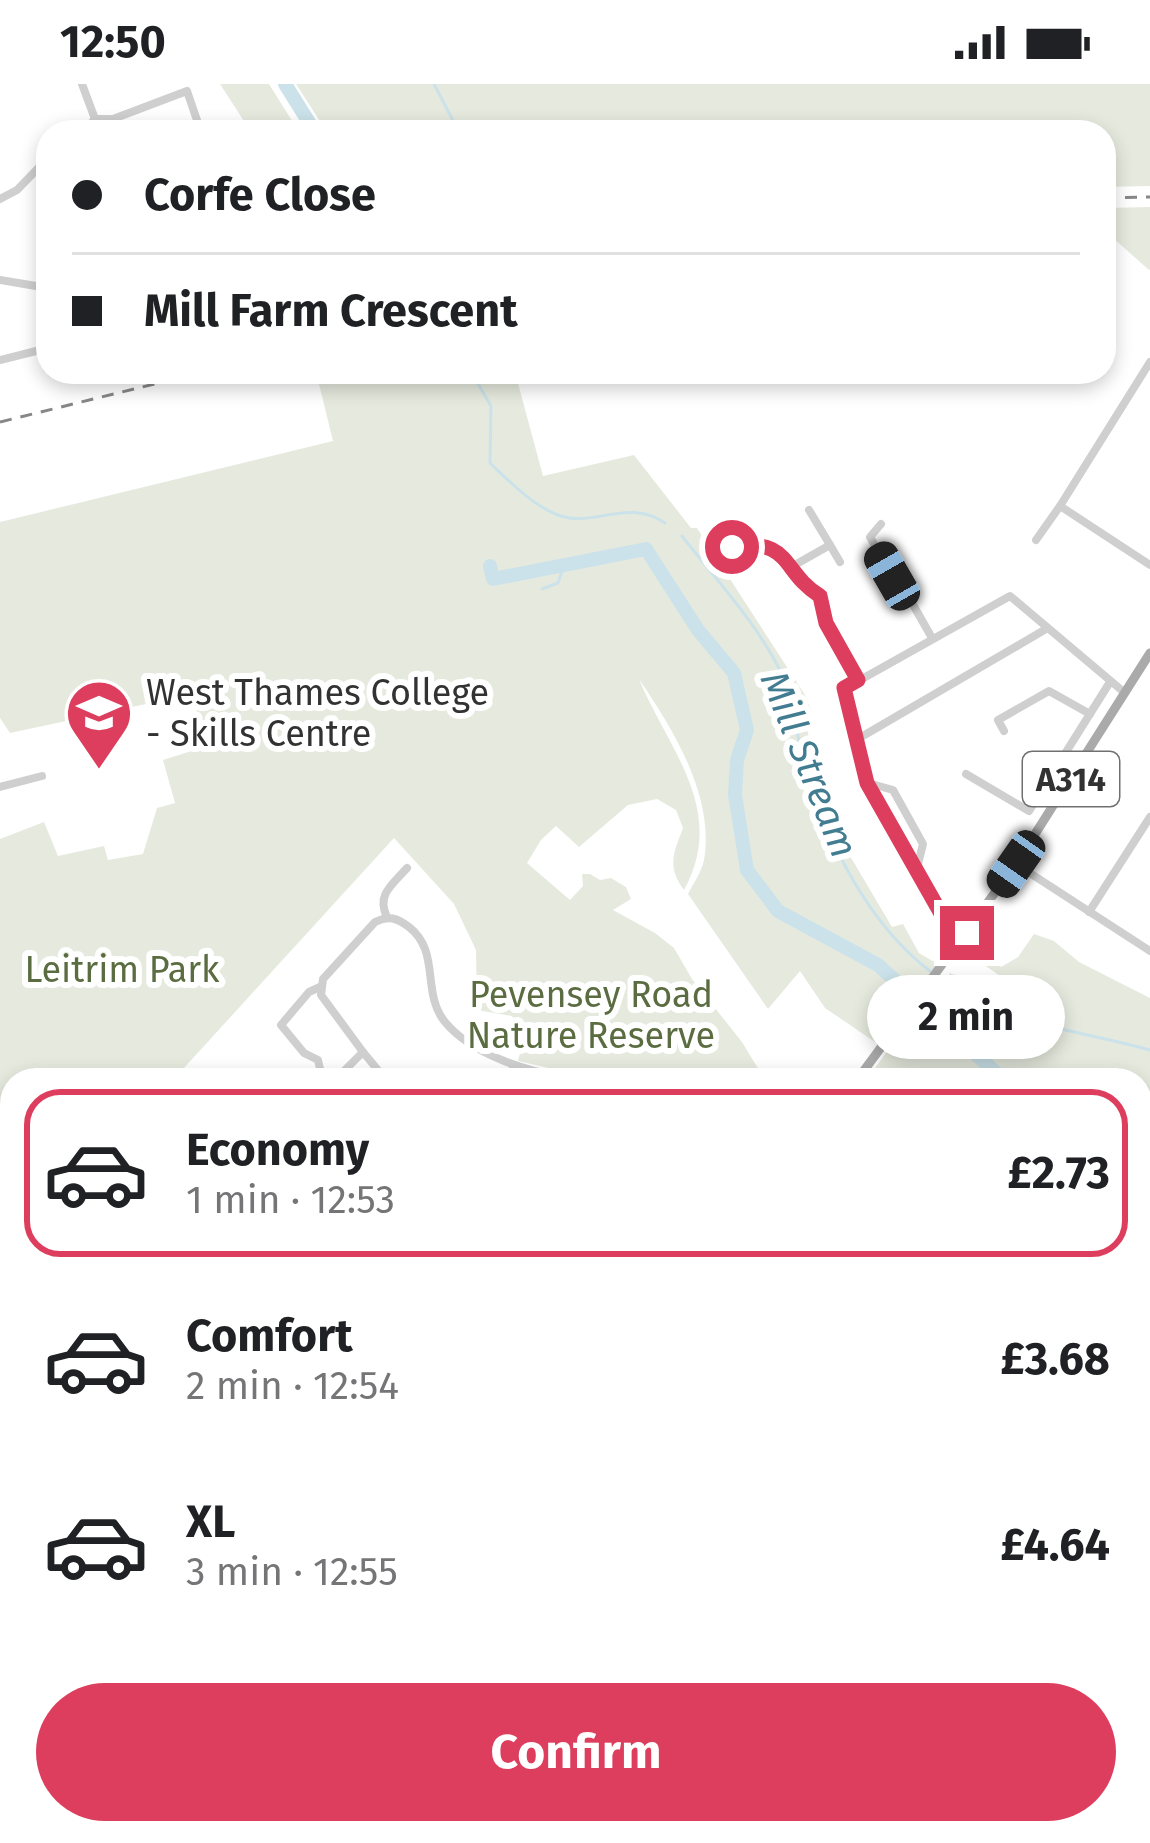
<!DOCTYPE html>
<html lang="en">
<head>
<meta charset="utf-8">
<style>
  :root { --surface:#fff; --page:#f6f6f6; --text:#202124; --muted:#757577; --line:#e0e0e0; --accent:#de3e5e }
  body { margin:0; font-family:"Fira Sans",sans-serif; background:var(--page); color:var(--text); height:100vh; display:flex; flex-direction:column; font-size:45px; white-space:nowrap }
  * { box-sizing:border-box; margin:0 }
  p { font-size:39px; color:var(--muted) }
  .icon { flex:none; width:66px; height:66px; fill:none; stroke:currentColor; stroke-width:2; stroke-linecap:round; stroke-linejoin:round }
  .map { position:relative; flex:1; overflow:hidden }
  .details { position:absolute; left:0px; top:984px; width:1152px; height:777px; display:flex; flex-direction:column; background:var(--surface); border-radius:36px 36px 0 0; box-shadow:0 6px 18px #0003 }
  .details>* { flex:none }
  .banner { position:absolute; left:36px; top:36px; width:1080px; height:264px; border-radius:36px; box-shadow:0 6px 18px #0003; display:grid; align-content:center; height:264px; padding:0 36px; background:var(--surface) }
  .end { position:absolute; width:54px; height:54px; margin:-27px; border:15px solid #de3e5e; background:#fff; box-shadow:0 0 0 6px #fff }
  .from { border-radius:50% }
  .bubble { position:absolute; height:84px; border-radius:42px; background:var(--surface); box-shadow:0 6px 18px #0003; font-size:39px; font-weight:700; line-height:84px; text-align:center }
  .car { position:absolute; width:36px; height:72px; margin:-36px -18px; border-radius:15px; box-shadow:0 0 9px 3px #0007; background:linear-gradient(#222 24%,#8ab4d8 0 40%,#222 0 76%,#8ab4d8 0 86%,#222 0) }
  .banner b { display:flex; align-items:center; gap:42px; height:114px; font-size:45px }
  .banner b+b { border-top:3px solid var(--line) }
  .banner i { width:30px; height:30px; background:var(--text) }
  ul { padding:21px 0 0; list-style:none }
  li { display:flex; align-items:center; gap:36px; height:168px; margin:0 24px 18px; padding:0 12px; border:6px solid transparent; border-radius:36px }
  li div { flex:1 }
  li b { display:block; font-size:45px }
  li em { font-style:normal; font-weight:700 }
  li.current { border-color:var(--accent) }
  li>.icon { width:108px; height:108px; stroke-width:1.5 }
  .action { display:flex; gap:24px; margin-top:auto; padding:24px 36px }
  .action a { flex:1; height:138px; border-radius:72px; background:var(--accent); color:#fff; font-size:48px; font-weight:700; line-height:138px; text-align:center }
  .status { display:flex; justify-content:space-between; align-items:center; height:84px; padding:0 60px; background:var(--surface); direction:ltr }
  .status svg { height:33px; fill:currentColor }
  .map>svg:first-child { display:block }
  .green { fill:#e6eade }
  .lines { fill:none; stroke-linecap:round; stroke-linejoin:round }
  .stream { stroke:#cbe2ea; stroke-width:3 }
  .river { stroke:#cbe2ea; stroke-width:14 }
  .minor { stroke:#cfcfcf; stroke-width:8 }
  .major { stroke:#aaa; stroke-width:9 }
  .rail { stroke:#878787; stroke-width:3; stroke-dasharray:12 9; stroke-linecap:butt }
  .route { stroke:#de3e5e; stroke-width:15 }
  .labels { text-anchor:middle; stroke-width:12; stroke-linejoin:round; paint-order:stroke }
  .shield { fill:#fff; stroke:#707070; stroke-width:3 }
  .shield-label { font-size:33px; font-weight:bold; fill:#323232 }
  .poi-label { font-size:36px; fill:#323232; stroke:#fff; text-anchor:start }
  .park-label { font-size:36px; fill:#5a6c40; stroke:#fff }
  .water-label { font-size:39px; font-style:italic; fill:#427c91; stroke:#fff }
</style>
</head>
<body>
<div class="status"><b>12:50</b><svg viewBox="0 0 49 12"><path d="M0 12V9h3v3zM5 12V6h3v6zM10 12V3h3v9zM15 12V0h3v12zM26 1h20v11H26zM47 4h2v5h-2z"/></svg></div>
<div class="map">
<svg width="1150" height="1759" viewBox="0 0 1150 1759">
  <rect width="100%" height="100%" fill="#fff"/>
  <g class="green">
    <polygon points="220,0 269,0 299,48 251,48"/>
    <polygon points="296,0 1150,0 1150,102 1104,103 1104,48 327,48"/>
    <polygon points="1150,123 1150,185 1149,186 1112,153 1105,124"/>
    <path d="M316 288H515L543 392 634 371 691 444H697L805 611 811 626 804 633 830 738 892 843 903 840 919 869 938 880 875 958 825 924 800 887 768 925 688 810C693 800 702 787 704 776 715 713 673 645 639 595 668 665 728 726 684 806 667 783 673 770 683 744L676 726 657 715 628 721 579 763 556 742 541 756 527 779 570 816 583 802 582 790H590L600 796 611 794 626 803 631 815 613 826 655 849 674 864 692 895 742 958 765 996H602L518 977 526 944 518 943 512 932 477 926 476 866 454 820 394 754 173 996H12V1090L0 1082V755L44 738 58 772 104 762 108 776 143 770 157 724 175 719 163 676 204 663 194 613 188 611 10 649 0 634V438L333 357Z"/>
    <polygon points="1034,850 1054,857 1079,878 1150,914 1150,1163 1140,1162 1140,996 866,996 912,934 919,937 922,934 950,889 986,904 1000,892 970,871 974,865 1001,883 1018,873"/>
    <polygon points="0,1247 12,1255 12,1749 405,1749 401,1759 0,1759"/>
  </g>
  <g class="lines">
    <g class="stream">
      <polyline points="434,0 459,48"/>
      <path d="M471 288 491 322 490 379C509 397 535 424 561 432 594 443 629 414 665 439"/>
      <path d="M682 452C717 497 760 542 784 595 797 623 796 656 805 685 828 758 868 840 930 887"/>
      <polyline points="542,505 558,499 564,481"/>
      <path d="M938 893C997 940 1080 946 1150 966"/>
    </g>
    <g class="river">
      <polyline points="285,0 315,48"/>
      <polyline points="490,482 493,495 646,465 698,546 734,589 747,646 737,676 735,711 747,786 778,827 878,881 1004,996"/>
      <polyline points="1016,996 1035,996"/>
      <polyline points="1140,1028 1150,1031"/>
      <polyline points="1140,1042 1150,1044"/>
      <polyline points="435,1749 447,1759"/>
    </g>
    <g class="minor">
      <polyline points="82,0 95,35 83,48"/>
      <polyline points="95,35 113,35 187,7 201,48"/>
      <polyline points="0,115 17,106 48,74"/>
      <polyline points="0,196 48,204"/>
      <polyline points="0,276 48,264"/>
      <polyline points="1150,278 1060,422 1150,481"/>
      <polyline points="809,426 830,461"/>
      <polyline points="881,440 870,453 894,495"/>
      <polyline points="1036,456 1060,422"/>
      <path d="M732 463C793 452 781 488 821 512L827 540 858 596"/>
      <polyline points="793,482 830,461 840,478"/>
      <polyline points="891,496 899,496 932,554"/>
      <polyline points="1004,647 998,636 1049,607 1090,630"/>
      <polyline points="856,656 844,605 1010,512 1125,609"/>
      <polyline points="966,690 1029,727 1110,598"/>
      <polyline points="868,699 893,706 923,760 916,788"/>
      <polyline points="0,703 42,692"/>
      <polyline points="1016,780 1150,867"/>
      <polyline points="1089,828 1150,733"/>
      <path d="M387 833C376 811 392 801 407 784"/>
      <polyline points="966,849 943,833 916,788 867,699 856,656 1046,545"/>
      <polyline points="320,903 309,908 281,941 304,969 318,976 320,985 331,996"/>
      <polyline points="363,968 386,996"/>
      <path d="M335 996 363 968 321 911 323 895 375 838C389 831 397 834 409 843 441 868 421 909 445 938 474 973 530 987 572 996"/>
      <polyline points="511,996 513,983"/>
      <polyline points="0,1144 12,1153"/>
      <polyline points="1140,1207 1150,1210"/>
      <polyline points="1140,1294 1150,1277"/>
      <polyline points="1140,1389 1150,1388"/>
      <polyline points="831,1749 846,1759"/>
      <polyline points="1068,1751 1082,1759"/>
      <polyline points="593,1759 599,1749"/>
      <polyline points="957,1759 963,1749"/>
    </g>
    <g class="major">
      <polyline points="857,996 1016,780 1150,569"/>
      <polyline points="0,1163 12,1171"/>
      <polyline points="847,1749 862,1759"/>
      <polyline points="866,1749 881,1759"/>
      <polyline points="414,1759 419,1749"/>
    </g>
    <g class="rail">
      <polyline points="1104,114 1150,113"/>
      <polyline points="0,338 203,288"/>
    </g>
  </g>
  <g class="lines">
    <path class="route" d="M732 463C792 453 781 488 820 512L826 539 858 596 844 604 867 699 943 833 967 849"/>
  </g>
  <defs>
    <g id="university-pin" transform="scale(3.45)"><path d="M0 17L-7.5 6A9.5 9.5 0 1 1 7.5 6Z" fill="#de3e5e" stroke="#fff"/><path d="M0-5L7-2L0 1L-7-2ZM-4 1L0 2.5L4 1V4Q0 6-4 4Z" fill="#fff"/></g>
  </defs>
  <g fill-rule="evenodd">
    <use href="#university-pin" x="99" y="629"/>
  </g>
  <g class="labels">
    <rect class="shield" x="1023" y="668" width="96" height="54" rx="9"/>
    <g class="shield-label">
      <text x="1071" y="707">A314</text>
    </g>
    <g class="poi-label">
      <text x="146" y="621">West Thames College<tspan x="146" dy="41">- Skills Centre</tspan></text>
    </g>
    <g class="park-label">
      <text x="122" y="898">Leitrim Park</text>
      <text x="591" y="923">Pevensey Road<tspan x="591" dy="41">Nature Reserve</tspan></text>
    </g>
    <g class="water-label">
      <text transform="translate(810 680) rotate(68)" y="14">Mill Stream</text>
    </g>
  </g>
</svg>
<i class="end from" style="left:732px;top:463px"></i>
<i class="end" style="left:967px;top:849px"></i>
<div class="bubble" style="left:867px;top:891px;width:198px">2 min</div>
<i class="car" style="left:892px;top:492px;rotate:330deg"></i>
<i class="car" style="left:1016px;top:780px;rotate:215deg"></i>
<div class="banner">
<b><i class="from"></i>Corfe Close</b>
<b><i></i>Mill Farm Crescent</b>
</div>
<section class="details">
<ul>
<li class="current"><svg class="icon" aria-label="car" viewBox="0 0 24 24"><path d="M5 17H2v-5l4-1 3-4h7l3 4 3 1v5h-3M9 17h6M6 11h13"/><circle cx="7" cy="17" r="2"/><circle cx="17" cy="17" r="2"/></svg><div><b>Economy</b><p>1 min · 12:53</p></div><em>£2.73</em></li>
<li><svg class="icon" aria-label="car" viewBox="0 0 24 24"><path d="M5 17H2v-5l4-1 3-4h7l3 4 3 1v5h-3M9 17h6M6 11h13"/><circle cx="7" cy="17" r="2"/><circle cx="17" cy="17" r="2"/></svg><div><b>Comfort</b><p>2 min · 12:54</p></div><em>£3.68</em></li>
<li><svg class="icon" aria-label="car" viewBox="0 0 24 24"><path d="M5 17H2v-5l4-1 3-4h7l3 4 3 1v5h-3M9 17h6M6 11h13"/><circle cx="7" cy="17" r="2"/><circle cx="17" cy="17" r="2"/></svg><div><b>XL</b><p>3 min · 12:55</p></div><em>£4.64</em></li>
</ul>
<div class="action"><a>Confirm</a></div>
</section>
</div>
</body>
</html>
